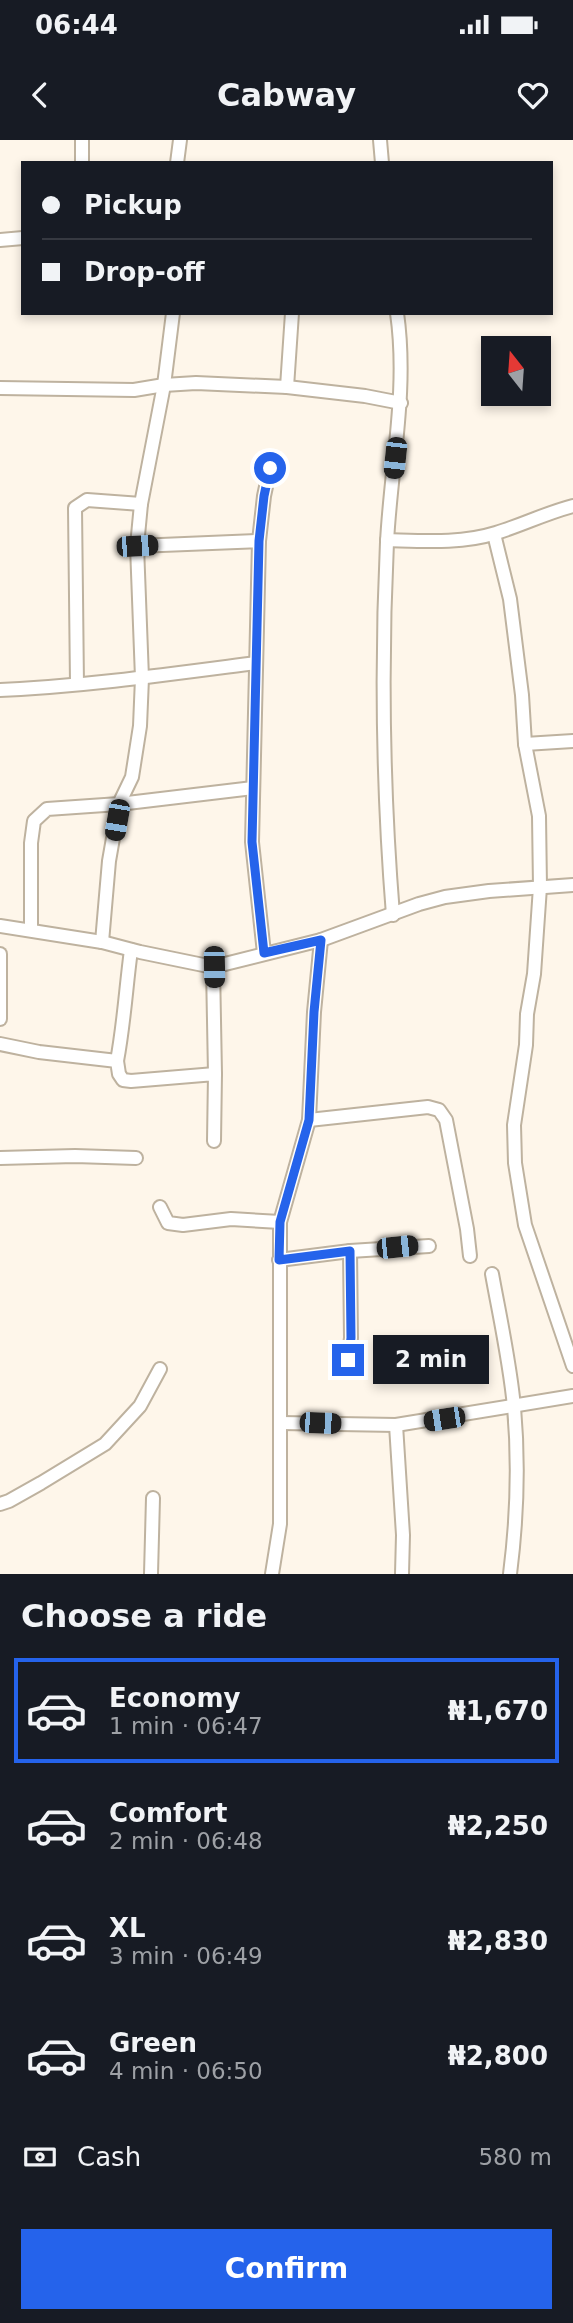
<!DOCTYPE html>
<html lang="en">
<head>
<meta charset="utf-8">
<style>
  :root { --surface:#171b24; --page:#242831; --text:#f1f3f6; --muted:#9ea1a6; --line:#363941; --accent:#2563eb }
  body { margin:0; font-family:"DejaVu Sans",sans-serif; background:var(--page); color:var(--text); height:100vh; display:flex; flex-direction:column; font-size:26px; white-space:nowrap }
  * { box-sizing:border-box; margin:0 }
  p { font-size:23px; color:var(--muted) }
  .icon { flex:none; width:38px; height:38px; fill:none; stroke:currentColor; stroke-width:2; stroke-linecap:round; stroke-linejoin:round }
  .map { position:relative; height:1434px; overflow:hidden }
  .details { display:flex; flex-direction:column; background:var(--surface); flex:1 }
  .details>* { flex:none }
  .banner { position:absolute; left:21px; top:21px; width:532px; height:154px; border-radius:0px; box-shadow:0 4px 10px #0003; display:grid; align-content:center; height:154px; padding:0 21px; background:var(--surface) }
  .needle { width:46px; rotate:343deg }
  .controls { position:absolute; left:481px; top:196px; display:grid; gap:14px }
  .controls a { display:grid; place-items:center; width:70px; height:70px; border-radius:0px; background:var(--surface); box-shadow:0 4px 10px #0003; font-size:35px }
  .end { position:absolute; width:32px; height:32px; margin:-16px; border:9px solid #2563eb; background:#fff; box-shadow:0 0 0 4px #fff }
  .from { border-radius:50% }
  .bubble { position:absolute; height:49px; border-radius:0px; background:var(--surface); box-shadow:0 4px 10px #0003; font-size:23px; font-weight:700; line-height:49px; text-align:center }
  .car { position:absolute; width:21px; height:42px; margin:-21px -10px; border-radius:9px; box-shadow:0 0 5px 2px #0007; background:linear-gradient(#222 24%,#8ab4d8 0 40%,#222 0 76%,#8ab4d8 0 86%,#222 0) }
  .banner b { display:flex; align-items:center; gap:24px; height:66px; font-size:26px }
  .banner b+b { border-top:2px solid var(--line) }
  .banner i { width:18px; height:18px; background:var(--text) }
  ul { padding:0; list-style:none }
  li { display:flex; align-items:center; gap:21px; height:105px; margin:0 14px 10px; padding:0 7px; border:4px solid transparent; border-radius:0px }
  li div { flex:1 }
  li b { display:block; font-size:26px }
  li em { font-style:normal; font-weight:700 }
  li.selected { border-color:var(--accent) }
  li>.icon { width:63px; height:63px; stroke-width:1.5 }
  h2 { padding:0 21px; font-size:32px; line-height:84px }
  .pay { display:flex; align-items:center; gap:18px; height:77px; padding:0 21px; font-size:26px }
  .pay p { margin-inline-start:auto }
  .cta { display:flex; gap:14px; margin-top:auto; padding:14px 21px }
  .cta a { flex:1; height:80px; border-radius:0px; background:var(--accent); color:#fff; font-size:28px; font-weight:700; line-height:80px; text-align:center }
  .status { display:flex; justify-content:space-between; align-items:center; height:49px; padding:0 35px; background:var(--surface); direction:ltr }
  .status svg { height:19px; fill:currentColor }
  header { display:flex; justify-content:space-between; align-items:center; height:91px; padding:0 21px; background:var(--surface); font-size:32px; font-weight:700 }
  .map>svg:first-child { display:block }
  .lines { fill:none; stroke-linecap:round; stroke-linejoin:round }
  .minor-casing { stroke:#beb29f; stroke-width:16 }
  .minor { stroke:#fff; stroke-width:12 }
  .route { stroke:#2563eb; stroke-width:9 }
</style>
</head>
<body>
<div class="status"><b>06:44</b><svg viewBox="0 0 49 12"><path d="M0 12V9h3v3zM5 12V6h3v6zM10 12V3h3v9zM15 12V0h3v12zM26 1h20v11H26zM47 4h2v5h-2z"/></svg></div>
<header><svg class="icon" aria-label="back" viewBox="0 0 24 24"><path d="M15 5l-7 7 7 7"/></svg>Cabway<svg class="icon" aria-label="heart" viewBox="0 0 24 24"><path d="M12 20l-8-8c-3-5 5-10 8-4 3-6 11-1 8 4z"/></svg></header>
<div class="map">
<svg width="573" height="1434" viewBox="0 0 573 1434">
  <rect width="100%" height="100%" fill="#fef6ea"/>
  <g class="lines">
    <g class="minor-casing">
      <g id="minor">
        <polyline points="82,0 82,23"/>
        <polyline points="380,0 382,23"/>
        <polyline points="177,23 180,0"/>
        <polyline points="0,100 23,98"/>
        <polyline points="287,247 292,173"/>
        <polyline points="0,248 134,250 164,245 196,243 287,247 365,256 401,263"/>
        <polyline points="494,394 510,459 522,555 525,604 539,676 540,747 534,834 527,874 526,905 514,985 515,1023 525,1085 573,1226"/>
        <path d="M387 400C423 401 461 404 496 393 522 385 546 373 573 366"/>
        <polyline points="259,401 264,356 270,328"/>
        <polyline points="137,406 259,401 252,702 264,813"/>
        <polyline points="77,544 75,368 87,360 141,364"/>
        <path d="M0 550C86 546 171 534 256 523"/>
        <polyline points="525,604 573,601"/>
        <path d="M393 775C383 651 381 526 387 402 391 325 408 250 397 173"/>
        <polyline points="0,786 102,802 140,812 213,827 321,800 419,764 445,757 489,751 573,745"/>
        <polyline points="31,790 31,703 34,681 47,669 119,664 253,648"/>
        <polyline points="102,802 109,721 119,664 132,637 140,586 142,538 137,406 141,364 164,245 173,173"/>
        <polyline points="0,814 0,879"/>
        <polyline points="213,827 215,934"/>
        <polyline points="0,904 39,912 117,921 119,934 123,940 131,941 215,934 214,1001"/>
        <path d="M117 921C124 884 126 847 131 810"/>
        <polyline points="309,980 428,967 439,970 446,980 467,1089 470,1116"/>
        <polyline points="0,1018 75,1016 136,1018"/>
        <polyline points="160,1067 168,1083 183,1085 231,1079 280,1082"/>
        <polyline points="279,1120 350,1111 429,1106"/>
        <path d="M492 1134C500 1178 510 1223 514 1267 519 1323 517 1379 510 1434"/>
        <polyline points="348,1219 351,1198 350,1111"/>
        <polyline points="281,1283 396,1285 573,1256"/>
        <polyline points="396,1285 403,1395 402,1434"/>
        <polyline points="0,1364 9,1361 41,1343 105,1304 140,1266 160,1229"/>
        <polyline points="151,1434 153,1358"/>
        <polyline points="272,1434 280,1384 280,1082 309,980 314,872 321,800"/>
      </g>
    </g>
    <use href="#minor" class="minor"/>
  </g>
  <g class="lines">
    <polyline class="route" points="270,328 264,356 259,401 252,702 264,813 321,800 314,872 309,980 280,1082 279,1120 350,1111 351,1198 348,1220"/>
  </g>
</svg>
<div class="controls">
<a><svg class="needle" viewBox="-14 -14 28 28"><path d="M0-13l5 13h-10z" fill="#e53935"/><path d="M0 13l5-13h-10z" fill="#9ea1a6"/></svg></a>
</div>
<i class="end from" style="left:270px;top:328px"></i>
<i class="end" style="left:348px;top:1220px"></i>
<div class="bubble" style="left:373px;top:1195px;width:116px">2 min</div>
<i class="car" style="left:395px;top:318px;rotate:186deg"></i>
<i class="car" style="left:137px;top:406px;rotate:87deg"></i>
<i class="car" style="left:117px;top:680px;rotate:190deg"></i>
<i class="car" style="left:214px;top:827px;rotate:179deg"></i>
<i class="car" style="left:397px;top:1107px;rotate:84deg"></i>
<i class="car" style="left:444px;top:1279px;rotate:261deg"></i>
<i class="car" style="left:320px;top:1283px;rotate:92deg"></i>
<div class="banner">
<b><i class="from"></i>Pickup</b>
<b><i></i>Drop-off</b>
</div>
</div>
<section class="details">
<h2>Choose a ride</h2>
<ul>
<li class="selected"><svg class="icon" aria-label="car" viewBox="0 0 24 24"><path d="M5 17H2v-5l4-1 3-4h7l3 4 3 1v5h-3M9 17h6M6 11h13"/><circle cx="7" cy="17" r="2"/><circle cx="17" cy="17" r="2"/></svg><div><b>Economy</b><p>1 min · 06:47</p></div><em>₦1,670</em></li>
<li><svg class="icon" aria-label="car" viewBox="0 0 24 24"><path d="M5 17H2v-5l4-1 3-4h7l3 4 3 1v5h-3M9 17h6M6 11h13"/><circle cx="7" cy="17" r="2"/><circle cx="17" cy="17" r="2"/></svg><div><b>Comfort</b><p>2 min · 06:48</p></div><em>₦2,250</em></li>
<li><svg class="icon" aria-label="car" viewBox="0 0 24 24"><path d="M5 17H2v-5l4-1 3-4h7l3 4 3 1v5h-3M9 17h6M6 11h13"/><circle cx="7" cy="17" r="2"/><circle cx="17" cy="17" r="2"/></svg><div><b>XL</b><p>3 min · 06:49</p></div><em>₦2,830</em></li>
<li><svg class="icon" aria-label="car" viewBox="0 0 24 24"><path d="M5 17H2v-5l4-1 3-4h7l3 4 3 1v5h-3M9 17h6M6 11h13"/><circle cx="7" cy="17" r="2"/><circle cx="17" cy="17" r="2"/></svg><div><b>Green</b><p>4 min · 06:50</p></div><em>₦2,800</em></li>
</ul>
<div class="pay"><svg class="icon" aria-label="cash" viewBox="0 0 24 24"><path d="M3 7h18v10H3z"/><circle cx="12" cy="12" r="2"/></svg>Cash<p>580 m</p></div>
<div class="cta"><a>Confirm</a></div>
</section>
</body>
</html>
